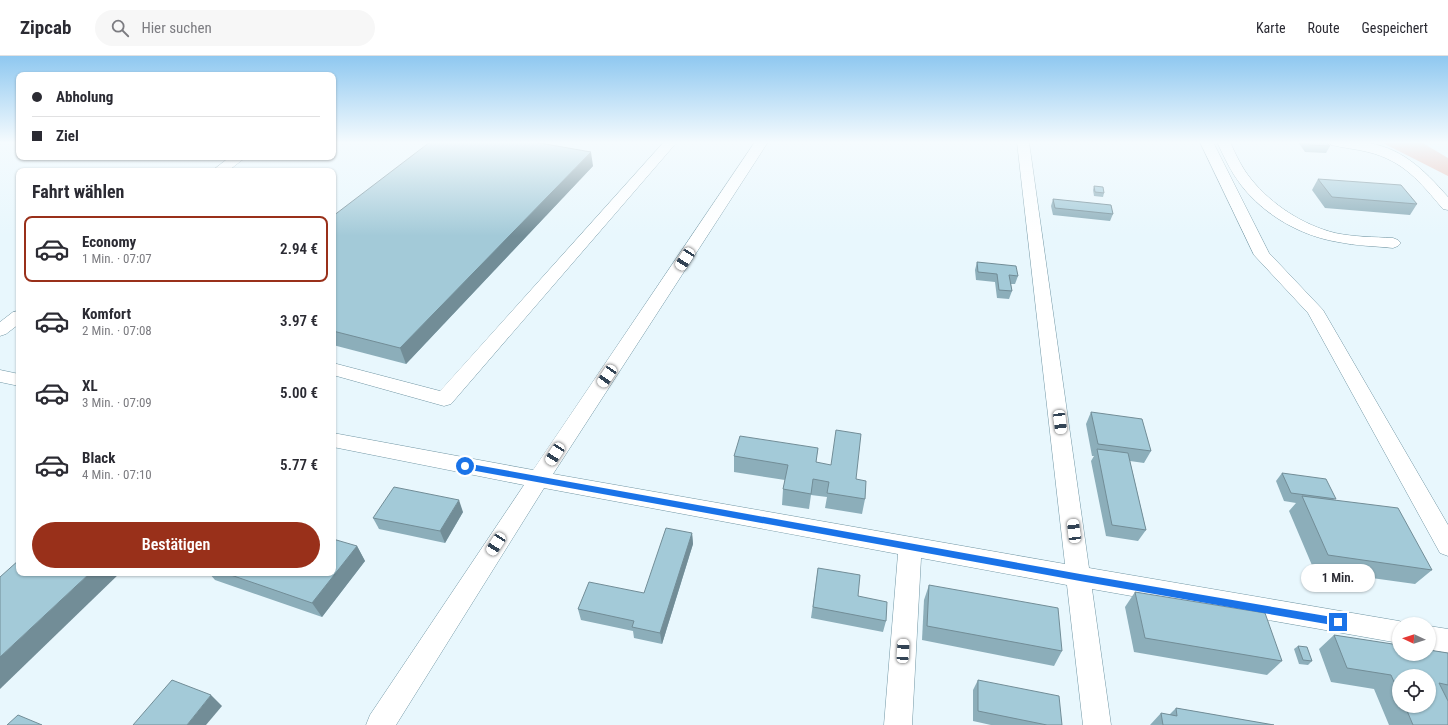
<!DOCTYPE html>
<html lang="de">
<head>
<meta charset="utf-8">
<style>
  :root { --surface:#fff; --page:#f7f7f7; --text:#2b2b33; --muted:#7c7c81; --line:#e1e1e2; --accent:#99301a }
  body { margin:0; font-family:"Roboto Condensed",sans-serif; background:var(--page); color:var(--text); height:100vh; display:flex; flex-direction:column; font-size:15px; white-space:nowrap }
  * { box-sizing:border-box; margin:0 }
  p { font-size:13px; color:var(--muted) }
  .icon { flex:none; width:22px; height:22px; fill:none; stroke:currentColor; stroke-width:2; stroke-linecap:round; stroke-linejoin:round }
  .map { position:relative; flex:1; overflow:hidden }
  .drawer { position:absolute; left:16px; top:112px; width:320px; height:408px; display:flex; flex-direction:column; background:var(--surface); border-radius:8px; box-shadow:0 1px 3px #0004 }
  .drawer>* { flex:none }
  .guide { position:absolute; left:16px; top:16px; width:320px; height:88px; border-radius:8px; box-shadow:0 1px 3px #0004; display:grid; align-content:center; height:88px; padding:0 16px; background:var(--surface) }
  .needle { width:26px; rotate:274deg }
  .buttons { position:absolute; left:1392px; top:561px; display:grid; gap:8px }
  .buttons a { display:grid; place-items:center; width:44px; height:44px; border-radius:50%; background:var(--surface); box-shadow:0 1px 3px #0004; font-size:20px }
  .end { position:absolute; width:18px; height:18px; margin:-9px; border:5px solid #1a73e8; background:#fff; box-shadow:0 0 0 2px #fff }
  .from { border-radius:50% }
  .bubble { position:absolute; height:28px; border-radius:14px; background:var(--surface); box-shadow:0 1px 3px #0004; font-size:13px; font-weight:600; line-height:28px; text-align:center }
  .car { position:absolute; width:12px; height:24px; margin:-12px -6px; border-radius:5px; box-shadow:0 0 3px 1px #0007; background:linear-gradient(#fff 24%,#345 0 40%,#fff 0 76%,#345 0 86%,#fff 0) }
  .guide b { display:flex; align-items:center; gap:14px; height:38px; font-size:15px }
  .guide b+b { border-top:1px solid var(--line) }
  .guide i { width:10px; height:10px; background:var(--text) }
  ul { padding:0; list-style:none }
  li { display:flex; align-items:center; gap:12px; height:66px; margin:0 8px 6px; padding:0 8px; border:2px solid transparent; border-radius:8px }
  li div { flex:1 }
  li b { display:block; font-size:15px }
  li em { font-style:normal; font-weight:600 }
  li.current { border-color:var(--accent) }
  li>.icon { width:36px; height:36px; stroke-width:1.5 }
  h2 { padding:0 16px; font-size:18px; line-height:48px }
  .cta { display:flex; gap:8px; margin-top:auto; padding:8px 16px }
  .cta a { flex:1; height:46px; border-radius:24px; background:var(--accent); color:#fff; font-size:16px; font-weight:600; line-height:46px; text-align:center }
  header { display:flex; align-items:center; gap:24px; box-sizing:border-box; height:56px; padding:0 20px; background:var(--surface); border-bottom:1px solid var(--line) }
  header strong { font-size:19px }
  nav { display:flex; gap:22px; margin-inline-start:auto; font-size:14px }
  .search { width:280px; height:36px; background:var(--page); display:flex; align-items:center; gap:10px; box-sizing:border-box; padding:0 14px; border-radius:22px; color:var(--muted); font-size:15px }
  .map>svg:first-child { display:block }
  .green { fill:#eab8ad }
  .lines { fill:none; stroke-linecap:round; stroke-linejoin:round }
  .minor-casing { stroke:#7297a5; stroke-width:1 }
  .minor { fill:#fff; fill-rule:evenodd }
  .wall { fill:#8caeba; fill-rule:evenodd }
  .shaded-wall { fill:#728d97 }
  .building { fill:#a3cad8; stroke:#728d97 }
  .route { fill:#1a73e8 }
</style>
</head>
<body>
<header>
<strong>Zipcab</strong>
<div class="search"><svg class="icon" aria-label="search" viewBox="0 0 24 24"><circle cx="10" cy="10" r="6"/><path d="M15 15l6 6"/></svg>Hier suchen</div>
<nav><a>Karte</a><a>Route</a><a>Gespeichert</a></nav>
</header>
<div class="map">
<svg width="1448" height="669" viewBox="0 0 1448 669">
  <rect width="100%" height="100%" fill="#e8f7fd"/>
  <polygon class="green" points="1381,86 1421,86 1448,102 1448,120"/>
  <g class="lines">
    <g class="minor-casing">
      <g id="minor">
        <polygon points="664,86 677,86 451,348 444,350 333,319 333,307 440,335"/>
        <polygon points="755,86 768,86 553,418 1065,508 1017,86 1029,86 1089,512 1399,565 1408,568 1399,568 1399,587 1092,533 1111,669 1083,669 1067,529 921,502 912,669 884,669 898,498 544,432 396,669 366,669 370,659 524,429 333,391 333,377 533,414"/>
        <polygon points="1200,86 1213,86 1269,197 1323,254 1448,469 1448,500 1440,497 1308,257 1254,199"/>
        <path d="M1217 86H1230C1236 99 1242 112 1251 123 1272 149 1303 169 1335 177 1354 181 1374 181 1393 182L1398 184 1401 187 1398 190 1393 192C1375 190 1356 190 1338 186 1301 180 1264 159 1241 129 1231 116 1224 101 1217 86Z"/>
        <path d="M1330 86C1340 86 1351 85 1361 86 1401 90 1423 113 1448 141V154L1443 153C1420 126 1404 105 1368 96 1356 93 1344 92 1331 89Z"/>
        <polygon points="230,101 246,101 228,115 212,115"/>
        <polygon points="19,255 19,268 6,278 0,280 0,266 13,256"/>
        <polygon points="0,314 19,318 19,330 0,326"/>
        <polygon points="1429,570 1448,573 1448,597 1429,594"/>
      </g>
    </g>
    <use href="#minor" class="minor"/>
  </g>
  <g class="wall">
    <polygon points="1298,86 1326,86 1330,90 1326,97 1305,96"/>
    <polygon points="593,110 406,308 333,289 333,160"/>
    <polygon points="1318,123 1417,148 1410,159 1325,152 1312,134"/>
    <polygon points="1094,130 1104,137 1103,141 1094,140 1093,134"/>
    <polygon points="1053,143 1113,158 1110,165 1053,159 1051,150"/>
    <polygon points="977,206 1018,220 1015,228 1011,228 1012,235 1009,243 997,242 995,226 976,224 975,214"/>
    <polygon points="1091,356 1151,395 1144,407 1130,405 1146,474 1138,485 1106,480 1091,405 1094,400 1092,400 1086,368"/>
    <polygon points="818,392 816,406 856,423 865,443 862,458 825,452 827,441 811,439 809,453 782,449 783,433 785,424 734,416 734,400"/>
    <polygon points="1282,417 1335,444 1432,514 1415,528 1314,514 1289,455 1296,447 1284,445 1276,425"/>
    <polygon points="463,456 445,487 379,473 373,462"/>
    <polygon points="692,477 693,488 662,588 634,582 633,575 581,564 578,553 644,537"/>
    <polygon points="357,490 365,505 322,561 215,524 209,517 333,517"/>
    <polygon points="818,512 858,540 886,565 883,576 811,562"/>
    <polygon points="929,529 1062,595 1054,610 922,584 924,544"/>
    <polygon points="1135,536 1282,605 1267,619 1134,596 1125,551"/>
    <path d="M1334 579 1448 597V669H1389L1374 633 1331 626 1319 593ZM1399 620 1429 650H1399Z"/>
    <polygon points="1298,590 1312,605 1308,609 1299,608 1294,593"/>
    <polygon points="978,624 1062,669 991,669 973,665 973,634"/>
    <polygon points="1176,652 1274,669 1150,669 1161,657 1169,659"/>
  </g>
  <g class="shaded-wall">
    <polygon points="591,96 593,110 406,308 400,292"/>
    <polygon points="459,444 463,456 445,487 440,475"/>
    <polygon points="692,477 693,488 662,588 660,577"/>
    <polygon points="357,490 365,505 322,561 312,547"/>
    <polygon points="90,517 120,517 0,633 0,601"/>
    <polygon points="211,639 222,650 206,669 187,669"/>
  </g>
  <g class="building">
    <polygon points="430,86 534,86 591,96 400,292 333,275 333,160"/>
    <polygon points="1307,86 1326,86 1330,90 1309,89"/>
    <polygon points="1318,123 1401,129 1417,148 1332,141"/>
    <polygon points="1094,130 1103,131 1104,137 1095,136"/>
    <polygon points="1053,143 1111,149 1113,158 1055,152"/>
    <polygon points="977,206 1016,210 1018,220 1009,219 1012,235 999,234 997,218 978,216"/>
    <polygon points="1091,356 1142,363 1151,395 1098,388"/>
    <polygon points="836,374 861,378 856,423 866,425 865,443 827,437 829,426 813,423 811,438 783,433 788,409 734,400 740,380 818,392 816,406 831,409"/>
    <polygon points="1097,393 1128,397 1146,474 1112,469"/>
    <polygon points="1282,417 1326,423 1336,443 1291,437"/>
    <polygon points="394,431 459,444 440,475 373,462"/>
    <polygon points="1302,440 1398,452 1432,514 1328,499"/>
    <polygon points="666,472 692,477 660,577 632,571 634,565 578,553 589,526 644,537"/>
    <polygon points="333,483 357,490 312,547 225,517 333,517"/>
    <polygon points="19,504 19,517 90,517 0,601 0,521"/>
    <polygon points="818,512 860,519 858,540 887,546 886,565 813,551"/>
    <polygon points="929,529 1058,552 1062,595 927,570"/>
    <polygon points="1135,536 1265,557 1282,605 1145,582"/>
    <polygon points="1334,579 1399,589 1399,598 1429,598 1429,594 1448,597 1448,629 1439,627 1448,645 1448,669 1413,669 1405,650 1429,650 1429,620 1399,620 1399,637 1391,619 1347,612"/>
    <polygon points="1298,590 1307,591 1312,605 1303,604"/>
    <polygon points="172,624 211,639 187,669 133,669"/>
    <polygon points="978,624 1059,640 1062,669 1047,669 978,655"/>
    <polygon points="1176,652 1274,669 1163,669 1161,657 1177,660"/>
    <polygon points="18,659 42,669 7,669"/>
  </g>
  <linearGradient id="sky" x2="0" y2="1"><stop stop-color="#8fc8f0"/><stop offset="0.48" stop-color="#f5fbfe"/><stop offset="1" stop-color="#f5fbfe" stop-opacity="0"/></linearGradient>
  <rect width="1448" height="180" fill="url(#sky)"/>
  <polygon class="route" points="465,407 1080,518 1338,562 1342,566 1338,570 1080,525 465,413 461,410"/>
</svg>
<div class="buttons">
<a><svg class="needle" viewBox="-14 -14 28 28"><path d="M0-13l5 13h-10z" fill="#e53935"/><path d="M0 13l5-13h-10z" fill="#7c7c81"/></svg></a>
<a><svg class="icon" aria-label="locate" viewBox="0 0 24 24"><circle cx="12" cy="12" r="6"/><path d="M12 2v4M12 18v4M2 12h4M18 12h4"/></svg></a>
</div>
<i class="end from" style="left:465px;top:410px"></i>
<i class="end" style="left:1338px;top:566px"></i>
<div class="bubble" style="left:1301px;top:508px;width:74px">1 Min.</div>
<i class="car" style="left:685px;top:203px;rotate:213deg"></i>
<i class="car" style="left:607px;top:320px;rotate:214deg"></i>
<i class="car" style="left:1060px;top:366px;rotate:173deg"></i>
<i class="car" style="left:555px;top:398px;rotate:213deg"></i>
<i class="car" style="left:1074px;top:475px;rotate:353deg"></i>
<i class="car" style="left:496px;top:488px;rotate:213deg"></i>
<i class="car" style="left:903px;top:595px;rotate:3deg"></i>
<div class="guide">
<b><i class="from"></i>Abholung</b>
<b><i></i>Ziel</b>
</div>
<section class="drawer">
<h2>Fahrt wählen</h2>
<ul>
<li class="current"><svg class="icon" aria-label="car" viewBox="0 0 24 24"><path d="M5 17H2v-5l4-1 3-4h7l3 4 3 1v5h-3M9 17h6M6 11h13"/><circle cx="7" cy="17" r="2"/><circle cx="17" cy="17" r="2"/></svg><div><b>Economy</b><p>1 Min. · 07:07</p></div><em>2.94 €</em></li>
<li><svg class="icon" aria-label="car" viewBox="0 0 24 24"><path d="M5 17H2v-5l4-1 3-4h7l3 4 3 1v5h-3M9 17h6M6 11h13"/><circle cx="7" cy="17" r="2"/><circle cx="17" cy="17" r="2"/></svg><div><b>Komfort</b><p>2 Min. · 07:08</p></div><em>3.97 €</em></li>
<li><svg class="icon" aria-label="car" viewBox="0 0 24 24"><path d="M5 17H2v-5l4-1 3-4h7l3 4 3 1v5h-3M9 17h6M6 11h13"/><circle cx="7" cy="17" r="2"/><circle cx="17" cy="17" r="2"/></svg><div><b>XL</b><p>3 Min. · 07:09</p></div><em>5.00 €</em></li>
<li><svg class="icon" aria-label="car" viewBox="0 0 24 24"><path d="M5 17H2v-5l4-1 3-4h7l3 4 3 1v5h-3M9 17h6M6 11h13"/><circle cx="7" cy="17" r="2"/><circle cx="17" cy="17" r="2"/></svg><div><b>Black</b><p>4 Min. · 07:10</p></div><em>5.77 €</em></li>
</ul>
<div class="cta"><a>Bestätigen</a></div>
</section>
</div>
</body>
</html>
